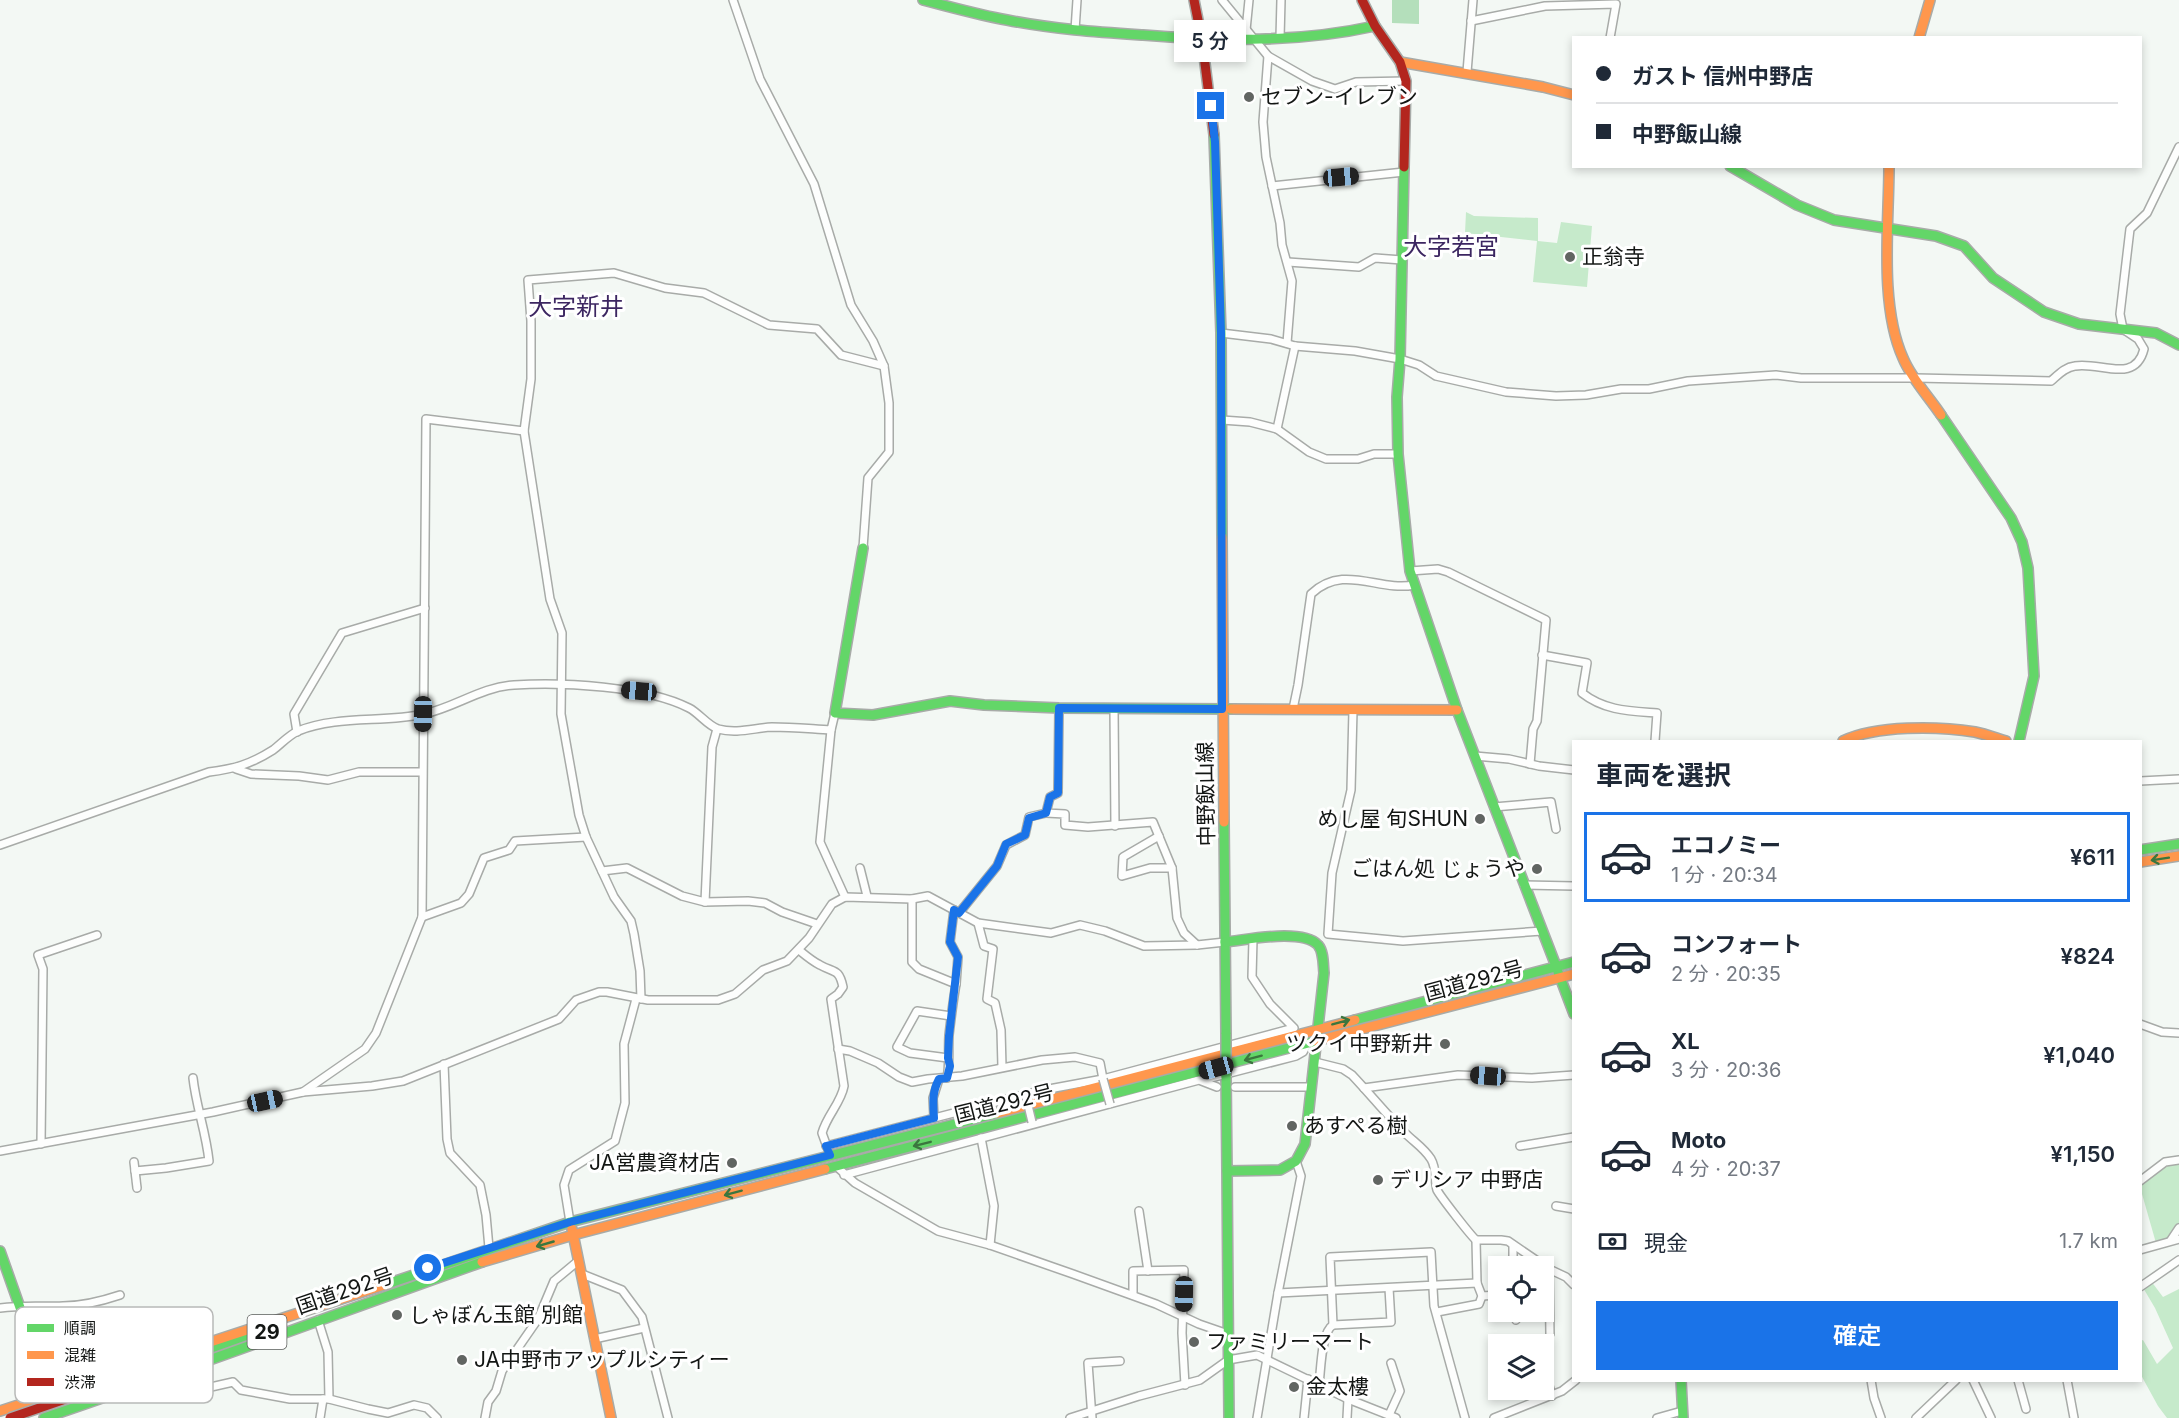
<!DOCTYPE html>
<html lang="ja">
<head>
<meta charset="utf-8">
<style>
  :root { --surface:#fff; --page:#f6f6f7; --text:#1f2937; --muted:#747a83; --line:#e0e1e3; --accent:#1a73e8 }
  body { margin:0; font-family:Inter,"Noto Sans JP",sans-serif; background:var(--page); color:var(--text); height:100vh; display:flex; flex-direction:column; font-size:22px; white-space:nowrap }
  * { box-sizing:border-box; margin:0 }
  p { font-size:20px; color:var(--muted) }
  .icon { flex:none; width:33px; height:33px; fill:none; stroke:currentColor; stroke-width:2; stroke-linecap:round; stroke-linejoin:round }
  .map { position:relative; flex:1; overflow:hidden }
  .details { position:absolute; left:1572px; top:740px; width:570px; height:642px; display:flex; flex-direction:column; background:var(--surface); border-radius:0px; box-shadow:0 3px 9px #0003 }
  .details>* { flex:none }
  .guide { position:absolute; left:1572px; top:36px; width:570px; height:132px; border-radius:0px; box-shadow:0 3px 9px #0003; display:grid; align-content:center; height:132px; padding:0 24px; background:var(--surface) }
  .controls { position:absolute; left:1488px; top:1256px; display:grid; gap:12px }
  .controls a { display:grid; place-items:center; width:66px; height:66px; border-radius:0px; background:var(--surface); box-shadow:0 3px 9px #0003; font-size:30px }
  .end { position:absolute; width:27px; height:27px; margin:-14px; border:8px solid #1a73e8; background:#fff; box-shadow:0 0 0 3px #fff }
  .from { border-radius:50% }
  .bubble { position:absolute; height:42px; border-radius:0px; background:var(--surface); box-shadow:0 3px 9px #0003; font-size:20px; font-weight:600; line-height:42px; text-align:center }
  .car { position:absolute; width:18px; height:36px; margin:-18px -9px; border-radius:8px; box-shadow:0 0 4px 2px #0007; background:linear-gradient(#222 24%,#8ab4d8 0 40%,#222 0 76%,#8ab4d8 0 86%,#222 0) }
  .guide b { display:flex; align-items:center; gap:21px; height:57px; font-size:22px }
  .guide b+b { border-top:2px solid var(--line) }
  .guide i { width:15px; height:15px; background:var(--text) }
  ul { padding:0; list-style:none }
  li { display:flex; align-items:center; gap:18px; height:90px; margin:0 12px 9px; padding:0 12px; border:3px solid transparent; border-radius:0px }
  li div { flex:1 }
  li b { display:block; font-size:22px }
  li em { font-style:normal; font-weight:600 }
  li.current { border-color:var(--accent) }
  li>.icon { width:54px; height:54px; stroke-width:1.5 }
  h2 { padding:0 24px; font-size:27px; line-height:72px }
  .pay { display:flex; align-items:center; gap:15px; height:66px; padding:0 24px; font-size:22px }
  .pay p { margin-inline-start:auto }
  .cta { display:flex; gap:12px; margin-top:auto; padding:12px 24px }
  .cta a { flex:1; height:69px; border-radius:0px; background:var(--accent); color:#fff; font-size:24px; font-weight:600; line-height:69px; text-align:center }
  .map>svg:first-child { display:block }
  .green { fill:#c6eacb }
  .forest { fill:#b4dfbb }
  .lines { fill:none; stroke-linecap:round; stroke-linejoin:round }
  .street-casing { stroke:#a8aba8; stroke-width:10 }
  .fast-casing { stroke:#a8aba8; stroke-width:12 }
  .slow-casing { stroke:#a8aba8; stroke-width:12 }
  .jam-casing { stroke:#a8aba8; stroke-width:12 }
  .street { stroke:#fdfefd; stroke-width:7 }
  .fast { stroke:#63d668; stroke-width:9 }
  .slow { stroke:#ff974d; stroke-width:9 }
  .jam { stroke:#b3261e; stroke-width:9 }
  .street-bridge-casing { stroke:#a8aba8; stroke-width:10; stroke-linecap:butt }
  .fast-bridge-casing { stroke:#a8aba8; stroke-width:12; stroke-linecap:butt }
  .jam-bridge-casing { stroke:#a8aba8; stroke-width:12; stroke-linecap:butt }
  .street-bridge { stroke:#fdfefd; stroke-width:7 }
  .fast-bridge { stroke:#63d668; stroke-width:9 }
  .jam-bridge { stroke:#b3261e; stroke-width:9 }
  .oneway { stroke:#3b763e }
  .route { stroke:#1a73e8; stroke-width:8 }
  .poi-dot { fill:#616562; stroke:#fff; stroke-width:2 }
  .labels { text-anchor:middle; stroke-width:6; stroke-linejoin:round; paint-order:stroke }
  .shield { fill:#fff; stroke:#5a5c5a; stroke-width:1.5 }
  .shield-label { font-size:20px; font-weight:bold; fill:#131614 }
  .poi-label { font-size:21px; fill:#131614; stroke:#fff; text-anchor:start }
  .street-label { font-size:21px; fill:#131614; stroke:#fff }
  .quarter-label { font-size:24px; fill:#3c2661; stroke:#fff }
  .key { fill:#fff; stroke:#b8b9b8; stroke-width:1.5 }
  .key-label { font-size:16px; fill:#131614 }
</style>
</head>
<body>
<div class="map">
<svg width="2179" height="1418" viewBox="0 0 2179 1418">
  <rect width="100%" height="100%" fill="#f3f8f4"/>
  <g class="green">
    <polygon points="1466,212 1474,216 1538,218 1538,241 1557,243 1561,222 1592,226 1587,287 1533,282 1537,241 1465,233"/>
    <path d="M2179 1163V1224L2168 1240 2156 1243 2140 1187C2152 1177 2163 1164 2179 1163Z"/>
    <polygon points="2151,1281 2163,1297 2179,1289 2179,1418 2167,1418 2158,1406 2141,1375 2140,1341 2143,1340 2157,1364 2173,1348 2155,1308 2142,1286"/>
    <path d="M84 1306C86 1319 88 1342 79 1353L80 1362 66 1366 49 1367 48 1360C73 1351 76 1331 77 1308Z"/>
  </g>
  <polygon class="forest" points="1392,0 1419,0 1419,24 1392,23"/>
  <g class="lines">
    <g class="street-casing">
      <g id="street">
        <polyline points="733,0 760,79 814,184 851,305 873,341 884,366 889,403 889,452 868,478 863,548"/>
        <polyline points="1222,0 1268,56 1312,81 1335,89 1356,82 1406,81"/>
        <polyline points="1471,21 1545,6 1616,4 1610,38"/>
        <polyline points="1075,30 1077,0"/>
        <polyline points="1246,30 1249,0"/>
        <polyline points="1280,38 1281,0"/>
        <polyline points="1268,56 1263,122 1266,157 1280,223 1282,245 1292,281 1287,343"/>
        <polyline points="1467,72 1473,0"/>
        <polyline points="1272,186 1404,172"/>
        <polyline points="1288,262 1359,267 1375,258 1402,260"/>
        <path d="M1221 333 1271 339 1295 346 1355 351 1400 359 1419 365 1436 376 1506 392 1556 396 1586 395 1621 389H1649L1688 381 1776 375 1801 378H1916L2051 381C2058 375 2065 367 2075 366 2099 361 2135 385 2144 349L2138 339 2123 329 2120 314 2130 229 2147 213 2179 147"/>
        <polyline points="1222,420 1250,422 1277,429 1309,452 1326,459 1358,459 1374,454 1398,454"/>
        <polyline points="1277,429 1295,346"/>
        <polyline points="1410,571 1438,569 1448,572 1546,620 1537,721 1533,729 1530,764"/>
        <path d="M1542 655 1587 663 1582 693C1605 711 1630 711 1657 713L1655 741"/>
        <polyline points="1059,708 1058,793 1050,797 1046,813 1065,814 1065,825 1088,827 1153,822 1172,868 1177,918 1184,933 1197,945"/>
        <polyline points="1114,709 1115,826"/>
        <path d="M1293 709 1298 685 1311 594C1344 563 1378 592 1414 585"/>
        <polyline points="1353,710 1351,790 1332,873 1328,934 1403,941 1542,931"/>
        <polyline points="831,730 820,842 845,897"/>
        <polyline points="297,732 294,714 342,633 425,608"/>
        <polyline points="1475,756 1509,759 1539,766 1574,770"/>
        <polyline points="236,769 251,774 299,776 328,780 359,772 422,772"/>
        <polyline points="2140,781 2179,779"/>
        <polyline points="1494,807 1551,802 1556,829"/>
        <polyline points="1159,836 1123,857 1122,876 1150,868 1172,868"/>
        <path d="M0 845 209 772C234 769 251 764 273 750 281 744 289 735 298 731 338 715 383 723 424 714 456 707 481 687 514 685 562 682 646 686 689 708 699 713 707 725 718 729 737 734 754 728 772 727 792 727 812 729 831 730L835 713"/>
        <polyline points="860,868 867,896"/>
        <polyline points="602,871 627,868 682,896 705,902 748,901 765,903 782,912 817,924"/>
        <polyline points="1524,885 1574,886"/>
        <path d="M912 899V962L919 969 956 984C953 1001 951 1018 949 1035 948 1050 950 1064 947 1078"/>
        <polyline points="705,902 712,747 717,729"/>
        <polyline points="954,910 950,942 958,957 956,984"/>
        <polyline points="959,913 997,866 1006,845 1025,835 1029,817 1046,813"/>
        <polyline points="422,917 461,903 469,894 484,858 509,850 515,841 586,837"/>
        <polyline points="978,923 984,946 993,949 987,999 995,1003 1001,1030 1002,1067"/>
        <path d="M799 950C805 955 812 961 820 965 834 973 839 968 843 987L838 994 831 999 844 1086C841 1103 827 1115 822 1133L830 1155"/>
        <polyline points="641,999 640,971 634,934 631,921 614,897 586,837 579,815 561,714 562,633 550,599 524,431 531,379 531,321 528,280 614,273 665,288 704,293 769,325 817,329 841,355 884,366"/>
        <polyline points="2140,1024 2162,1032 2179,1033"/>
        <polyline points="838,1049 850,1051 878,1063 899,1077 912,1082 928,1079 962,1076 1042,1060 1075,1057 1100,1063 1103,1079"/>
        <polyline points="948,1058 910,1053 897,1047 917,1011 951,1016"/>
        <path d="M1315 1062 1343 1069 1352 1075C1370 1094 1386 1114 1405 1133 1414 1142 1424 1148 1431 1159 1437 1169 1434 1179 1437 1190 1440 1196 1471 1236 1476 1240H1501L1508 1241 1549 1269 1566 1277 1574 1285"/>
        <polyline points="444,1064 447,1139 450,1153 480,1185 486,1215 489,1248"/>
        <polyline points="1207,1079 1296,1056 1303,1052 1308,1043"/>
        <polyline points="1235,1087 1311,1087"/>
        <polyline points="1364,1088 1458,1075 1532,1078 1574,1075"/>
        <polyline points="1049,1089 1103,1079 1294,1028 1270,1004 1252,977 1253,939"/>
        <polyline points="303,1092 365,1049 376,1033 422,917 426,419 524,431"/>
        <polyline points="934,1118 933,1098 939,1079"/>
        <polyline points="981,1138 994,1206 990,1245"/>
        <polyline points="41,1144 43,969 38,955 97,935"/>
        <polyline points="826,1146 1039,1091"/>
        <polyline points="1520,1146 1574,1137"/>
        <polyline points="0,1151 213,1112 303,1092 372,1086 403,1081 559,1019 576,1000 599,992 607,992 648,1000 718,1000 735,994 763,970 787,961 809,938 832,904 845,897 912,899 928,896 978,923 1051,933 1080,925 1105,931 1144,946 1197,945 1225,942"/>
        <polyline points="134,1162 137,1188"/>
        <polyline points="836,1166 855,1183 938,1231 990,1245 1073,1274 1156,1304 1199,1324 1228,1334"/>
        <path d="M135 1171 166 1168 209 1161C206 1132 196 1106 193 1078"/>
        <polyline points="844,1175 1199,1080 1217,1087"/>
        <polyline points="2140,1181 2165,1162 2179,1160"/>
        <polyline points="1556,1206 1574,1209"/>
        <polyline points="1139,1211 1148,1271"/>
        <polyline points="570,1222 564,1185 569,1170 615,1141 625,1103 624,1044 636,999"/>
        <polyline points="2171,1240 2179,1228"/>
        <polyline points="1513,1245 1513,1266"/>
        <polyline points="2140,1250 2179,1239"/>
        <polyline points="1549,1269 1550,1334"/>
        <polyline points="582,1274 622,1290 642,1317 668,1418"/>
        <polyline points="2140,1287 2179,1260"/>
        <polyline points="1278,1293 1477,1283"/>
        <polyline points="1133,1295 1133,1271 1184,1270 1182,1333 1185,1385"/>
        <polyline points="1482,1296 1498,1295"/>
        <path d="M0 1308C22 1305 41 1307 63 1306 82 1306 102 1301 120 1295"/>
        <polyline points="1515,1311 1516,1320"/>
        <polyline points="1437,1312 1479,1304 1482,1296 1477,1283 1476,1240"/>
        <polyline points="318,1320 328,1352 329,1399"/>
        <polyline points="1333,1325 1330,1257 1431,1252 1434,1306 1465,1418"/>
        <polyline points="594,1339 644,1328"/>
        <polyline points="1544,1368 1552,1396"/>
        <polyline points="1871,1380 1874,1398 1881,1418"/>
        <polyline points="1973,1380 1991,1418"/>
        <polyline points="2018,1380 2026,1409"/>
        <polyline points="2067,1380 2074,1418"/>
        <path d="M1319 1384C1321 1370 1321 1332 1333 1325L1391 1322 1389 1288"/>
        <polyline points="159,1391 180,1394 233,1382 241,1390 290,1399 329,1399 368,1409 388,1413 414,1405 427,1408 437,1418"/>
        <polyline points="1389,1415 1400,1391 1391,1363"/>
        <polyline points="320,1418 323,1399"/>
        <polyline points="485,1418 488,1402 496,1391 502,1371 538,1319 554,1281 578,1261"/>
        <polyline points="1070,1418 1139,1396 1200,1380 1228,1360 1257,1355 1348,1399 1396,1418"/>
        <polyline points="1092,1418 1088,1363 1120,1361"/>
        <polyline points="1257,1418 1278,1293 1301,1176 1296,1161"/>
        <polyline points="1304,1418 1308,1379"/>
        <polyline points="1347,1418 1348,1399"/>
        <polyline points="1494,1418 1562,1391 1576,1380"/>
        <polyline points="1657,1418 1682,1411"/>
        <polyline points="1916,1418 1956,1380"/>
      </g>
    </g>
    <g class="fast-casing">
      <g id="fast">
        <path d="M923 0C951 7 979 15 1007 20 1052 29 1098 32 1143 35 1222 41 1298 43 1375 26"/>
        <polyline points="1214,135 1221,333 1222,537"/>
        <polyline points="1730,166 1797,205 1834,220 1936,236 1964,246 1993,278 2044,312 2079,324 2156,333 2179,345"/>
        <polyline points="1404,167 1400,359 1397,397 1398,454 1410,571 1457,710 1556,966"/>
        <polyline points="1941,415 2011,518 2022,542 2028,568 2034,676 2019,741"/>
        <polyline points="863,548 835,713 873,715 950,701 984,705 1059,708 1231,709"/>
        <polyline points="1224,822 1226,1034"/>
        <polyline points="2140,850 2179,844"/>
        <path d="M1225 942C1247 940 1302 928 1318 945 1324 952 1323 965 1324 973L1305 1144 1296 1161 1280 1170 1227 1171 1226 1076"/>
        <polyline points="1558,972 1574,1014"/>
        <polyline points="1355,1020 1574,962"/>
        <polyline points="825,1169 1316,1041"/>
        <polyline points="1227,1171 1229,1418"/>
        <polyline points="0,1251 53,1401"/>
        <polyline points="387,1284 570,1222 998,1113"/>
        <polyline points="127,1378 264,1329"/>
        <polyline points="1681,1380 1683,1418"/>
        <path d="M44 1418C191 1368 336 1314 482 1262"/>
      </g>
    </g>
    <g class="slow-casing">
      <g id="slow">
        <polyline points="1919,38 1930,0"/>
        <polyline points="1400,62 1543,87 1574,95"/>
        <path d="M1889 166C1889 223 1879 305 1903 358 1911 378 1929 397 1941 415"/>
        <polyline points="1222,537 1224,822"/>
        <polyline points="1231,709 1457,710"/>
        <path d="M1843 741C1876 725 1938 726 1975 732 1985 734 1996 738 2006 741"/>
        <polyline points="2140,862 2179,856"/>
        <polyline points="1316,1041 1574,974"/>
        <polyline points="998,1113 1355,1020"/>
        <polyline points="572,1229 611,1418"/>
        <polyline points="482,1262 573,1235 825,1169"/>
        <polyline points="0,1411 387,1284"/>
      </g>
    </g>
    <g class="jam-casing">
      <g id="jam">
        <polyline points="1194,0 1202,40 1214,135"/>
        <polyline points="1362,0 1375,26 1400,62 1406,81 1404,167"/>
      </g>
    </g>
    <use href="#street" class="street"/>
    <use href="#fast" class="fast"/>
    <use href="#slow" class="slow"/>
    <use href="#jam" class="jam"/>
    <g class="street-bridge-casing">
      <g id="street-bridge">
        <polyline points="1103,1079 1110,1104"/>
        <polyline points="1026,1097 1032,1122"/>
      </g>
    </g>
    <g class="fast-bridge-casing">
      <polyline id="fast-bridge" points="1226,1034 1226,1076"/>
    </g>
    <g class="jam-bridge-casing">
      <polyline id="jam-bridge" points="10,1418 127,1378"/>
    </g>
    <use href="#street-bridge" class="street-bridge"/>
    <use href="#fast-bridge" class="fast-bridge"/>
    <use href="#jam-bridge" class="jam-bridge"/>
  </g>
  <defs><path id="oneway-shaft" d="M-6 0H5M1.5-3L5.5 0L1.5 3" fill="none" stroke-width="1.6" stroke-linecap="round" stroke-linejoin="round" transform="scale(1.5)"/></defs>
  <g class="oneway">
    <use href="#oneway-shaft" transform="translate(2160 859) rotate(171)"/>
    <use href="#oneway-shaft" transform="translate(1341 1022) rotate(-15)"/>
    <use href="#oneway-shaft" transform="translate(1253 1058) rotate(165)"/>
    <use href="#oneway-shaft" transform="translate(922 1144) rotate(166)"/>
    <use href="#oneway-shaft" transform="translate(733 1193) rotate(165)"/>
    <use href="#oneway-shaft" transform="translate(545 1244) rotate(164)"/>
  </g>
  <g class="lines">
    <path class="route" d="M428 1268 570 1222 830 1155 826 1146 934 1118C933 1103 932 1092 939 1079L947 1078 950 1066 948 1058 949 1036 958 957 950 942 954 910 959 913 997 866 1006 844 1025 835 1029 818 1046 813 1050 797 1058 793 1059 708 1222 709 1221 333 1215 142 1211 106"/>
  </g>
  <g class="poi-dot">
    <circle cx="1249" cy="97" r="6"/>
    <circle cx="1570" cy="257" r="6"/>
    <circle cx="1480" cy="819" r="6"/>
    <circle cx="1537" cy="869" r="6"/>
    <circle cx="1445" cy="1044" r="6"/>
    <circle cx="1292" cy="1126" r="6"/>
    <circle cx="732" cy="1163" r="6"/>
    <circle cx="1378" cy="1180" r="6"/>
    <circle cx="397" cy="1315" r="6"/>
    <circle cx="1194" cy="1342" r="6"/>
    <circle cx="462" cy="1360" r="6"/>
    <circle cx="1294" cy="1387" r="6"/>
  </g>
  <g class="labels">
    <rect class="shield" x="247.5" y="1315" width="39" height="34" rx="4.5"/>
    <g class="shield-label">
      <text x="267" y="1339">29</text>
    </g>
    <g class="poi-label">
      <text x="1261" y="104">セブン-イレブン</text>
      <text x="1582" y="264">正翁寺</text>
      <text x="1468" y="826" text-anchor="end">めし屋 旬SHUN</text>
      <text x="1525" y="876" text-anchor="end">ごはん処 じょうや</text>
      <text x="1433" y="1051" text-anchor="end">ツクイ中野新井</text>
      <text x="1304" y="1133">あすぺる樹</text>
      <text x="720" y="1170" text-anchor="end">JA営農資材店</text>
      <text x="1390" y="1187">デリシア 中野店</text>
      <text x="409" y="1322">しゃぼん玉館 別館</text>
      <text x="1206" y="1349">ファミリーマート</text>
      <text x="474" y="1367">JA中野市アップルシティー</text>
      <text x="1306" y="1394">金太樓</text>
    </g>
    <g class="street-label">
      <text transform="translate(1206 794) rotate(-91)" y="7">中野飯山線</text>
      <text transform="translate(1474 981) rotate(-15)" y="7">国道292号</text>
      <text transform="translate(1004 1104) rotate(-14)" y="7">国道292号</text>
      <text transform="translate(345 1291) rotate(-19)" y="7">国道292号</text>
    </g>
    <g class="quarter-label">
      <text x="1451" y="255">大字若宮</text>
      <text x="576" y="315">大字新井</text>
    </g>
  </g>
  <rect x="15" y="1307" width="198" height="96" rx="9" class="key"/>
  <rect x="27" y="1324" width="27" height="8" fill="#63d668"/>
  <rect x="27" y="1351" width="27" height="8" fill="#ff974d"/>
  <rect x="27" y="1378" width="27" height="8" fill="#b3261e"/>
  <g class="key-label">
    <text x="64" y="1334">順調</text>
    <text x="64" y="1361">混雑</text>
    <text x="64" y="1388">渋滞</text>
  </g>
</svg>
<div class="controls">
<a><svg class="icon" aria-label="locate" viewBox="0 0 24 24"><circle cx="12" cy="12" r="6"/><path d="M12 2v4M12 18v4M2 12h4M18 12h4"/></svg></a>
<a><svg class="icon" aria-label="layers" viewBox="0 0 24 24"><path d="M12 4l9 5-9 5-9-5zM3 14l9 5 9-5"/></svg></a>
</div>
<i class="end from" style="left:428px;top:1268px"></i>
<i class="end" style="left:1211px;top:106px"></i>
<div class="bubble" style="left:1174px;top:20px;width:72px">5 分</div>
<i class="car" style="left:1341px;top:177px;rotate:85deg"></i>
<i class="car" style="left:639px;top:691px;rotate:275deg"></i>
<i class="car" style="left:423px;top:714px;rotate:181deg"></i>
<i class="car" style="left:1216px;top:1068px;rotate:255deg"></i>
<i class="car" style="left:1488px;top:1076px;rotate:274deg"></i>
<i class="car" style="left:265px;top:1101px;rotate:78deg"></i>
<i class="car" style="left:1184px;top:1294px;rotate:181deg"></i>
<div class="guide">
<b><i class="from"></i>ガスト 信州中野店</b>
<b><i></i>中野飯山線</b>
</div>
<section class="details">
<h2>車両を選択</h2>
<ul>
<li class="current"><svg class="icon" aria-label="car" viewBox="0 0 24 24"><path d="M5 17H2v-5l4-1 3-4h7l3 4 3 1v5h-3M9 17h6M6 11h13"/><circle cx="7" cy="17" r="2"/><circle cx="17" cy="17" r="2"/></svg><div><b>エコノミー</b><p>1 分 · 20:34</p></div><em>¥611</em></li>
<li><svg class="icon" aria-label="car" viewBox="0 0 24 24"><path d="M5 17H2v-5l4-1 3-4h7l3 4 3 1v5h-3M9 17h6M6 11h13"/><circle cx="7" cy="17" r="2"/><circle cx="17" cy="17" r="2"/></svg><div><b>コンフォート</b><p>2 分 · 20:35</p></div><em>¥824</em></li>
<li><svg class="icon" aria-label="car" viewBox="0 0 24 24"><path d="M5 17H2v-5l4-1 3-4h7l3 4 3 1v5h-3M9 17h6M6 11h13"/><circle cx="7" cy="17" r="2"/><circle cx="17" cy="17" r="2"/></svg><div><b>XL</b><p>3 分 · 20:36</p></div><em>¥1,040</em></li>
<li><svg class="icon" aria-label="car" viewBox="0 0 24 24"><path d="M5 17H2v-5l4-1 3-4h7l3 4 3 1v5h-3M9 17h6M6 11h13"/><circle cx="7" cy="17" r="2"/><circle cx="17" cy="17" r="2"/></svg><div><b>Moto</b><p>4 分 · 20:37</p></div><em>¥1,150</em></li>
</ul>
<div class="pay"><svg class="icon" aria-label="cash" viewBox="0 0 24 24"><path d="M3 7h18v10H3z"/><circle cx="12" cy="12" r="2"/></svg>現金<p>1.7 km</p></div>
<div class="cta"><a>確定</a></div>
</section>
</div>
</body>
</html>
